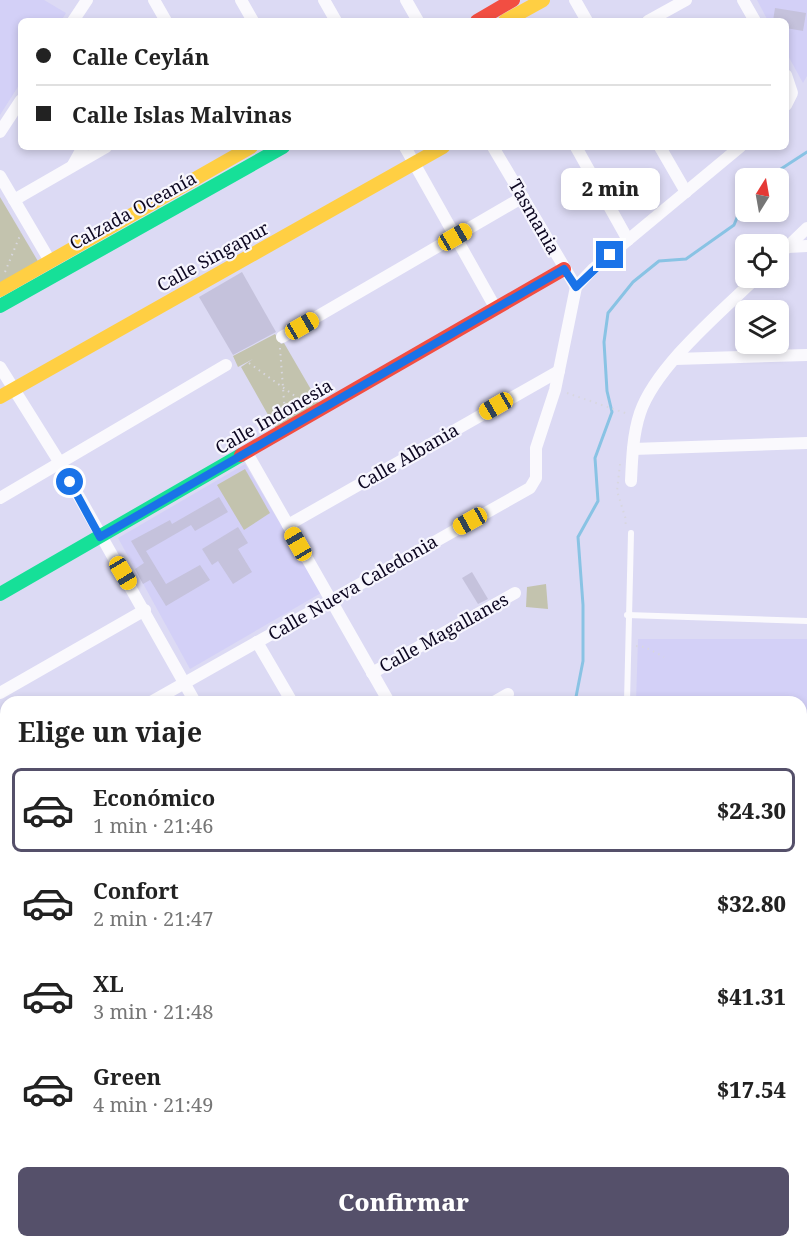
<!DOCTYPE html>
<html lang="es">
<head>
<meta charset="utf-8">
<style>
  :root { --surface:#fff; --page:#f2f2f2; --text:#222; --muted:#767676; --line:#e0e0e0; --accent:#55506a }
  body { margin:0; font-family:"Noto Serif",serif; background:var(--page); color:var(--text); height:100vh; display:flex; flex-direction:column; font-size:22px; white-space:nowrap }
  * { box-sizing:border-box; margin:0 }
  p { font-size:20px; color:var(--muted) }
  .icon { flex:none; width:33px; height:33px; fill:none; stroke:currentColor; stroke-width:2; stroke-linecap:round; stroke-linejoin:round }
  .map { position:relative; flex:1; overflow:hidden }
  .side { position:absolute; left:0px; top:696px; width:807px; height:552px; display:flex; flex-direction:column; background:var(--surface); border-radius:18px 18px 0 0; box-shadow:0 3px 9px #0003 }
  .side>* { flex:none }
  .banner { position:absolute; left:18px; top:18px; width:771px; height:132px; border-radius:9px; box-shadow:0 3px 9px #0003; display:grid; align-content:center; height:132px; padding:0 18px; background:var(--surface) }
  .needle { width:39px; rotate:11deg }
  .buttons { position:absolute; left:735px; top:168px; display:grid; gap:12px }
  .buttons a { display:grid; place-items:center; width:54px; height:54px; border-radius:9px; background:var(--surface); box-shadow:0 3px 9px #0003; font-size:30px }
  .end { position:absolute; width:27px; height:27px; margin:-14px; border:8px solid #1a73e8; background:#fff; box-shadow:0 0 0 3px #fff }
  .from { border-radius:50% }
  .bubble { position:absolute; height:42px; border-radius:9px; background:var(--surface); box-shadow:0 3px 9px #0003; font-size:20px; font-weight:800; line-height:42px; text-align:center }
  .car { position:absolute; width:18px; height:36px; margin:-18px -9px; border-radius:8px; box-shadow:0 0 4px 2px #0007; background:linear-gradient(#f5c518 24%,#345 0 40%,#f5c518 0 76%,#345 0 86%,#f5c518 0) }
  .banner b { display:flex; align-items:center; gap:21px; height:57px; font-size:22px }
  .banner b+b { border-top:2px solid var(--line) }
  .banner i { width:15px; height:15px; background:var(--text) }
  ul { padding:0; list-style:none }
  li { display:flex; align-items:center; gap:18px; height:84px; margin:0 12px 9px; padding:0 6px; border:3px solid transparent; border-radius:9px }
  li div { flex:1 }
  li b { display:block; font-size:22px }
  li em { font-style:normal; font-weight:800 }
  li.selected { border-color:var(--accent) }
  li>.icon { width:54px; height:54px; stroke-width:1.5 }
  h2 { padding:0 18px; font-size:27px; line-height:72px }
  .button { display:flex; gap:12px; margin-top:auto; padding:12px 18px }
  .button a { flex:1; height:69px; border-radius:9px; background:var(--accent); color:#fff; font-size:24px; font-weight:800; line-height:69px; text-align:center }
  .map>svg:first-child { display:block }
  .built { fill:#d3d0f7 }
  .green { fill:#c3c3ae }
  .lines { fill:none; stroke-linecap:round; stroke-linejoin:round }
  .stream { stroke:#89c3e4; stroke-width:3 }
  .building { fill:#c5c2dc }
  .path { stroke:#d8d7df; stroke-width:2; stroke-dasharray:1.5 4.5; stroke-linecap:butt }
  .lane { stroke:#faf9fd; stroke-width:6 }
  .street { stroke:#faf9fd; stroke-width:12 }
  .fast { stroke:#16e098; stroke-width:14 }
  .slow { stroke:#ffcf43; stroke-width:14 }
  .jam { stroke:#f24e42; stroke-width:14 }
  .route { stroke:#1a73e8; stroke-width:8 }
  .labels { text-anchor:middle; stroke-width:4.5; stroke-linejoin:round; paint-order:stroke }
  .street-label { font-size:18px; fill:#0c0620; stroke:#f7f6fe }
</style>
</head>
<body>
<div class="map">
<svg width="807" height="1248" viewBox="0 0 807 1248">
  <rect width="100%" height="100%" fill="#dcdaf4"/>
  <g class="built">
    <polygon points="0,0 44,0 66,13 61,21 21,21 21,82 0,115"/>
    <polygon points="757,0 807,0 807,76 803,83 786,52 786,21 768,21"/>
    <polygon points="245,464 321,593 190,669 118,538"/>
    <polygon points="638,639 807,639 807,1248 740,1248 738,1242 801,1242 801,702 636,702"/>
    <polygon points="520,1242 605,1242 606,1248 518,1248"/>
  </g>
  <g class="green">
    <polygon points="0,197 39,263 0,286"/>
    <polygon points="275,334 281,344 284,343 320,405 276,429 241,367 253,359 238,367 233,356"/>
    <polygon points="245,469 270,513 244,530 217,485"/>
    <polygon points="546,584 548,609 526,607 527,587"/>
  </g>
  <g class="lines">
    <g class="stream">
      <polyline points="767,178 807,152"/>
      <polyline points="575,702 583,661 583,605 578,537 598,501 595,458 612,412 607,391 604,342 608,313 633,282 659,261 686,259 734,225 746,196"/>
      <polyline points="630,1242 634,1248"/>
    </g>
  </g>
  <g class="building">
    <polygon points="775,8 806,13 803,31 786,28 786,21 773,21"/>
    <polygon points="242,272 276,332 233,355 199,297"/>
    <polygon points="219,497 228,512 195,531 191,525 146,551 166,584 200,565 210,580 166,606 150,580 143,584 135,569 144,563 131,541 170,520 172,524"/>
    <polygon points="238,527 248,543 238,549 252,572 233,584 218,561 212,565 202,549"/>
    <polygon points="472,572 488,599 478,604 462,578"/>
  </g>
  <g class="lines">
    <g class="path">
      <polyline points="5,272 21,233"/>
      <polyline points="280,348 285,414"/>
      <polyline points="249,363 306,404"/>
      <polyline points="567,393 628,414"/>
      <polyline points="620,464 617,491 626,520 625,528"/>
      <polyline points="636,646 645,647 664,657"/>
    </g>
    <g class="lane">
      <polyline points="627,615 807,621"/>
      <polyline points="627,702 631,533"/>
      <polyline points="727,1242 729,1248"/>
    </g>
    <g class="street">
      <polyline points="154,0 166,21"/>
      <polyline points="241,0 253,21"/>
      <polyline points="324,0 336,21"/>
      <polyline points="406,0 418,21"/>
      <polyline points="575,0 587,21"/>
      <polyline points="743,0 755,21"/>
      <polyline points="73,21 87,0"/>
      <polyline points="648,21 686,0"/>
      <polyline points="786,75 792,93 786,105"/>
      <polyline points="0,132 21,100"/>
      <polyline points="405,147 496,309"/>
      <polyline points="493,147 576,287"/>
      <polyline points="576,147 628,240"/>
      <polyline points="660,147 686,192"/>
      <polyline points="73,165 83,147"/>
      <polyline points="0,176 50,261"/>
      <polyline points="14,200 106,147"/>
      <polyline points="788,247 807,246"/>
      <polyline points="778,256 807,228"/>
      <polyline points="576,287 593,269 740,147"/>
      <polyline points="282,337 523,197"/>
      <polyline points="675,359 807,355"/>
      <polyline points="0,367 60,463 195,702"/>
      <polyline points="633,449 807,443"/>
      <polyline points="247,453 389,702"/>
      <path d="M631 481C632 458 633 434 640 413 656 366 721 312 756 278"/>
      <polyline points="0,498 226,365"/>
      <polyline points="288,525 559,371"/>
      <polyline points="257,642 292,702"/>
      <polyline points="372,673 515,593"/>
      <polyline points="0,693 145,610"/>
      <polyline points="151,702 530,488 536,478 536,448 555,390 576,287"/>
      <polyline points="494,702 508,694"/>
      <polyline points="0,790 6,786"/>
      <polyline points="0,824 6,834"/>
      <polyline points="0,867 6,863"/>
      <polyline points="0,940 6,937"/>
      <polyline points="0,1016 6,1012"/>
      <polyline points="0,1090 6,1086"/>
      <polyline points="0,1165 6,1161"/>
      <polyline points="265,1242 268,1248"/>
      <polyline points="16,1248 27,1242"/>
      <polyline points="181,1248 192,1242"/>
      <polyline points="365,1248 375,1242"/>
    </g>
    <g class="fast">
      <polyline points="0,306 283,147"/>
      <polyline points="0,594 241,455"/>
    </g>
    <g class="slow">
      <polyline points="505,21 543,0"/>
      <polyline points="0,290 251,147"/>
      <polyline points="0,397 443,147"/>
    </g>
    <g class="jam">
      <polyline points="477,21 513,0"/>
      <polyline points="241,455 564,269"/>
    </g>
  </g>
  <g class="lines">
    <polyline class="route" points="70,482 100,537 564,269 576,287 610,255"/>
  </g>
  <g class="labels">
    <g class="street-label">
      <text transform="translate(133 211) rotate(-29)" y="6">Calzada Oceanía</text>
      <text transform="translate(534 217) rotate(60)" y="6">Tasmania</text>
      <text transform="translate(213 257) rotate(-29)" y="6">Calle Singapur</text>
      <text transform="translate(274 417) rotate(-30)" y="6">Calle Indonesia</text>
      <text transform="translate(408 457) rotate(-30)" y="6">Calle Albania</text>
      <text transform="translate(353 588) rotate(-30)" y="6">Calle Nueva Caledonia</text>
      <text transform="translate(444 633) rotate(-29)" y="6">Calle Magallanes</text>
    </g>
  </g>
</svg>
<div class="buttons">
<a><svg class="needle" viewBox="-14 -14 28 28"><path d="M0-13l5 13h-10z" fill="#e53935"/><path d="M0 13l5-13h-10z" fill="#767676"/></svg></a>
<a><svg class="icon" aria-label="locate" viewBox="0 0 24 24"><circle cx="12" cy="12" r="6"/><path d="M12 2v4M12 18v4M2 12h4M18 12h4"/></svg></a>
<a><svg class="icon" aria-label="layers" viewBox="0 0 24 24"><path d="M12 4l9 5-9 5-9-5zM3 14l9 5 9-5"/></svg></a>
</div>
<i class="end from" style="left:70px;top:482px"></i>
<i class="end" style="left:610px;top:255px"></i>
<div class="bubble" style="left:561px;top:168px;width:99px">2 min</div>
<i class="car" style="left:455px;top:237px;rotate:60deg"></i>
<i class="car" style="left:302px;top:326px;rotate:60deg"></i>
<i class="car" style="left:496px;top:406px;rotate:240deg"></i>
<i class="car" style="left:470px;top:521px;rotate:241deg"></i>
<i class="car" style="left:298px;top:544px;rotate:330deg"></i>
<i class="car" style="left:123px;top:573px;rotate:149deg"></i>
<div class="banner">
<b><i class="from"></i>Calle Ceylán</b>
<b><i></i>Calle Islas Malvinas</b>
</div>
<section class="side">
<h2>Elige un viaje</h2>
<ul>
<li class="selected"><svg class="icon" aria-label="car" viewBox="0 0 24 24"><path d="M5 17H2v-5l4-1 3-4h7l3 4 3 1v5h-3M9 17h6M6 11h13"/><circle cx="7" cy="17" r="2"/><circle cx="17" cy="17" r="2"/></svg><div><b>Económico</b><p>1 min · 21:46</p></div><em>$24.30</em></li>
<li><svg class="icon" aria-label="car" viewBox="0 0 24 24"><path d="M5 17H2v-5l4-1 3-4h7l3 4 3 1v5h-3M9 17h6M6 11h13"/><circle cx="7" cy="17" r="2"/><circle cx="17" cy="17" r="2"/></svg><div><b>Confort</b><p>2 min · 21:47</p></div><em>$32.80</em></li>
<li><svg class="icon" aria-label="car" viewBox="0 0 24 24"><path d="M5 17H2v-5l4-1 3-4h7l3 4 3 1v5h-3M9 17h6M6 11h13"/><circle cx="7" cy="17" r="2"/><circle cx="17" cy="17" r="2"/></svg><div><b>XL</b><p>3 min · 21:48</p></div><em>$41.31</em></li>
<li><svg class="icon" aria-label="car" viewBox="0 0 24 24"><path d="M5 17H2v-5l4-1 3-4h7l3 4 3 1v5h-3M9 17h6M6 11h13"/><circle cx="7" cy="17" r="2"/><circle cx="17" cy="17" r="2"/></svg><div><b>Green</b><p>4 min · 21:49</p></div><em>$17.54</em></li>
</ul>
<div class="button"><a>Confirmar</a></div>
</section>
</div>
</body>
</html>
